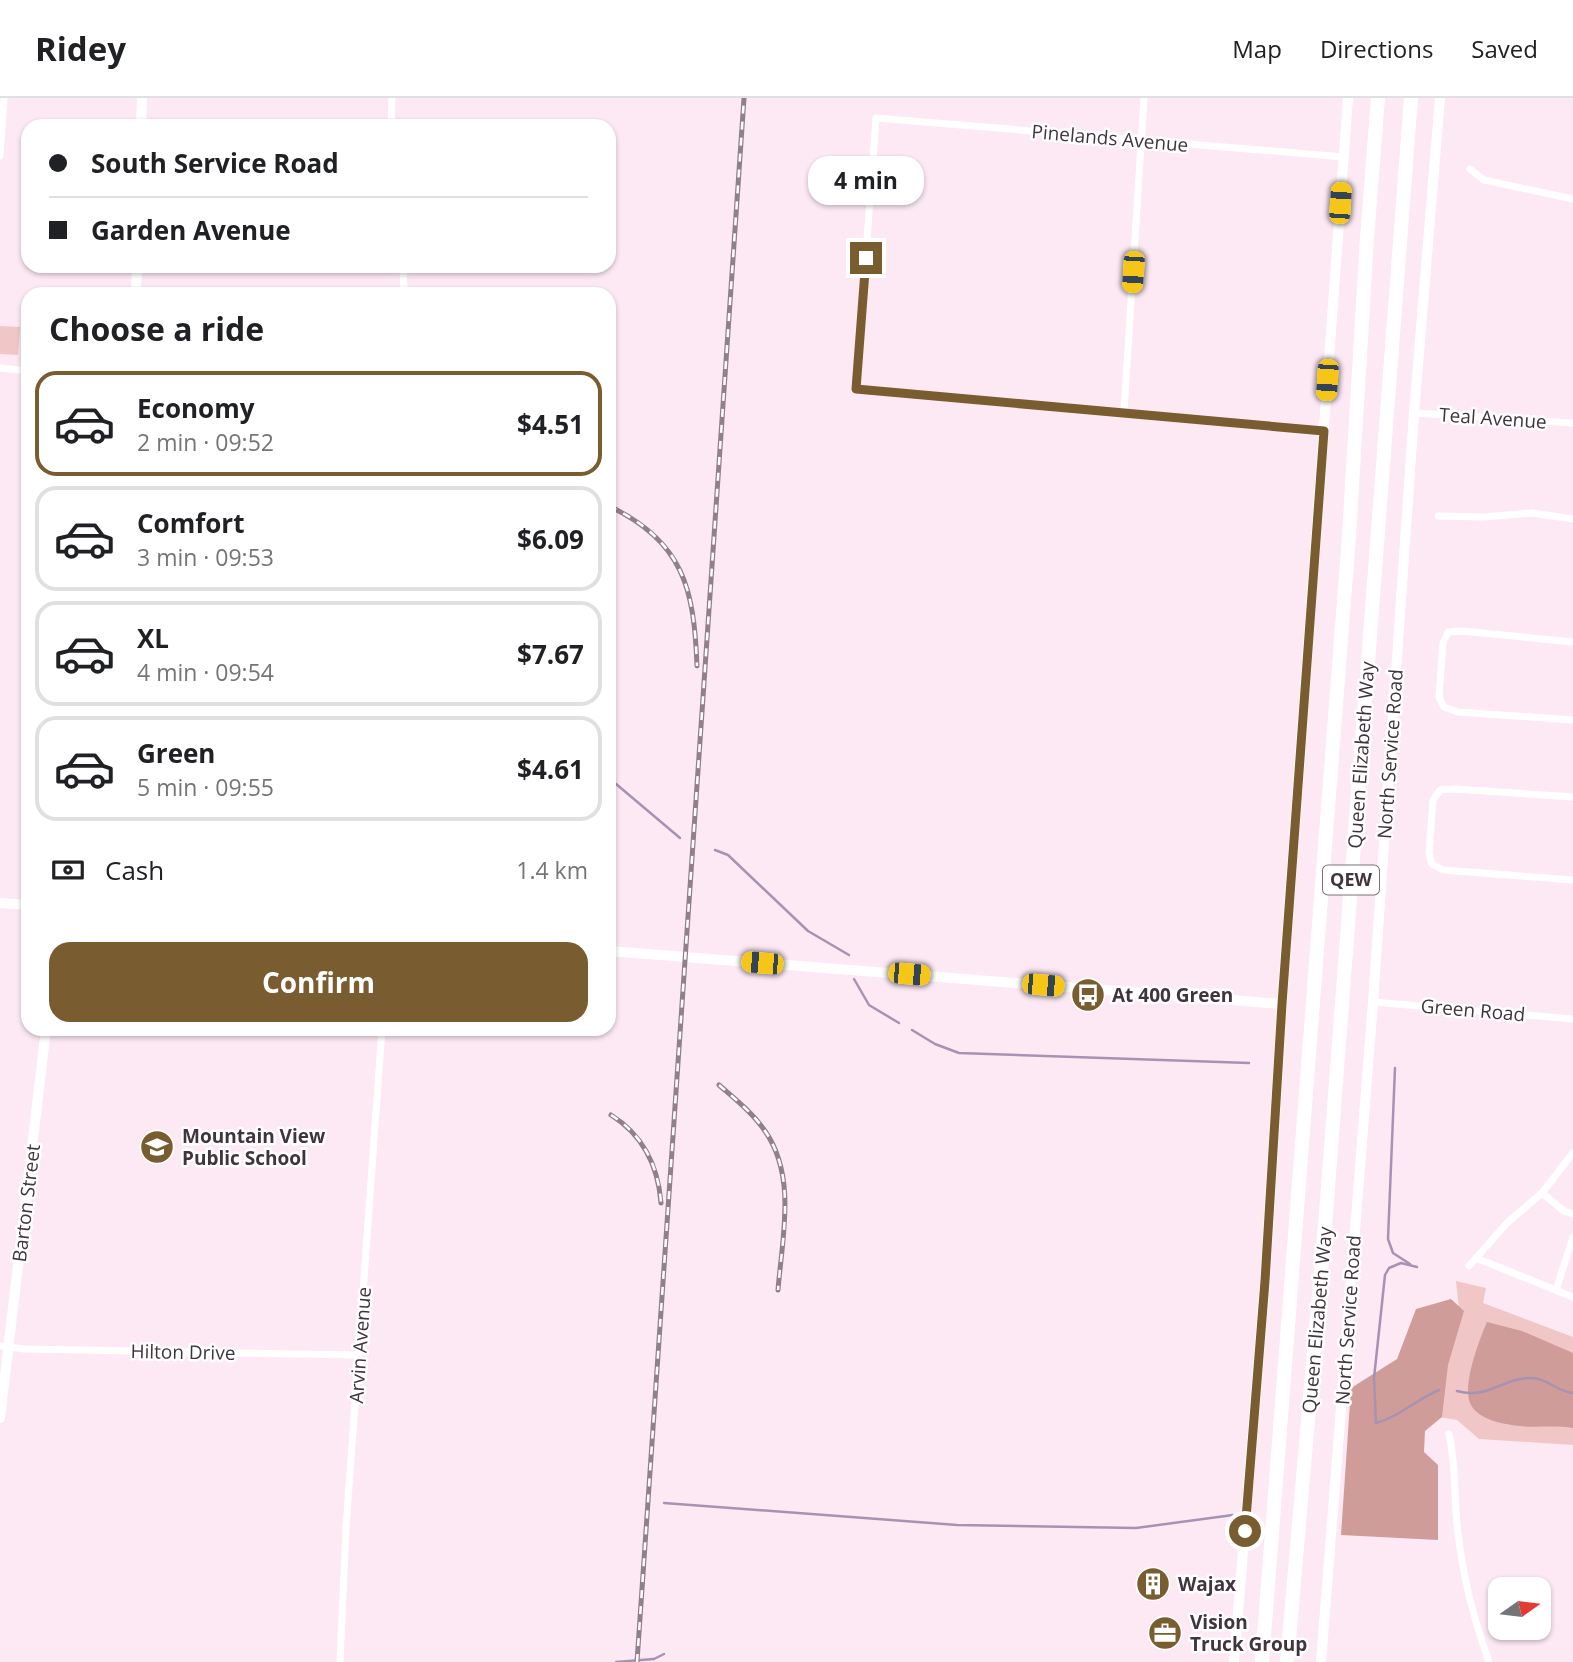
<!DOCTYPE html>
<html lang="en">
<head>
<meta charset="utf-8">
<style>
  :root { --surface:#fff; --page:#f2f2f2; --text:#202124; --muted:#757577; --line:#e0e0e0; --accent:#795c2f }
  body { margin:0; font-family:"Open Sans",sans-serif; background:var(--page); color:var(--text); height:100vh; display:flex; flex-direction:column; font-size:26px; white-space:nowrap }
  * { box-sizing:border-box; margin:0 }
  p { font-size:23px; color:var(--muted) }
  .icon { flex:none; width:38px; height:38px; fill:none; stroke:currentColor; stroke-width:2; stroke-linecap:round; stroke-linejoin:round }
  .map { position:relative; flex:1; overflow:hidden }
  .sheet { position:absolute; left:21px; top:189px; width:595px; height:749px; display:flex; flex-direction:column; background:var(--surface); border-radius:21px; box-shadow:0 2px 5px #0004 }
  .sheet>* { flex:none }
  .hud { position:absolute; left:21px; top:21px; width:595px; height:154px; border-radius:21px; box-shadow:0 2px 5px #0004; display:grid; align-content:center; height:154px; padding:0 28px; background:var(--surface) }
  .needle { width:46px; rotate:76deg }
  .tools { position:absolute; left:1488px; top:1479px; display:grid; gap:14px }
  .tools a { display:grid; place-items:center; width:63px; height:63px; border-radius:14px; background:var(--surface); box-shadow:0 2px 5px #0004; font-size:35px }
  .end { position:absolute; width:32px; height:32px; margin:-16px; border:9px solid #795c2f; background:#fff; box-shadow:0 0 0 4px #fff }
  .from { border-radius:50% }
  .bubble { position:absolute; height:49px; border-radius:21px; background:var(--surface); box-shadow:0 2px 5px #0004; font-size:23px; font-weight:700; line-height:49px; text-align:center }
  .car { position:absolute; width:21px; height:42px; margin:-21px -10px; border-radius:9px; box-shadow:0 0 5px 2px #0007; background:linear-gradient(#f5c518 24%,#345 0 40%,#f5c518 0 76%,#345 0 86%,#f5c518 0) }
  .hud b { display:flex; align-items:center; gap:24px; height:66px; font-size:26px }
  .hud b+b { border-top:2px solid var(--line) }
  .hud i { width:18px; height:18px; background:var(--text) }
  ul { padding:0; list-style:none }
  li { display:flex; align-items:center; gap:21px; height:105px; margin:0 14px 10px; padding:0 14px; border:4px solid var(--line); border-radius:21px }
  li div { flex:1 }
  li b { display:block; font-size:26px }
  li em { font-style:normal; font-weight:700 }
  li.selected { border-color:var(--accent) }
  li>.icon { width:63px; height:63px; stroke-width:1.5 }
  h2 { padding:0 28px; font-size:32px; line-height:84px }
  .pay { display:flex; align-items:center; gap:18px; height:77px; padding:0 28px; font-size:26px }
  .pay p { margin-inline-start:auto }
  .action { display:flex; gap:14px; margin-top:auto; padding:14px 28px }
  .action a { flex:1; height:80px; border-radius:21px; background:var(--accent); color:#fff; font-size:28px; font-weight:700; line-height:80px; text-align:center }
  header { display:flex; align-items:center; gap:42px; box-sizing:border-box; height:98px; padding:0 35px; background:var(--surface); border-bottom:2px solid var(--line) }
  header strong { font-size:33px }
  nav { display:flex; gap:38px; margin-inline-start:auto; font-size:24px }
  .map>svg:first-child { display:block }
  .green { fill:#f0c7c6 }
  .forest { fill:#d09c9a }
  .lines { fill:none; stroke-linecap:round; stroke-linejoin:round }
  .stream { stroke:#a693b3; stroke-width:2.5 }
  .street { stroke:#fff; stroke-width:7 }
  .secondary { stroke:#fff; stroke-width:10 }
  .highway { stroke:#fff; stroke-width:14 }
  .rail-casing { stroke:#918089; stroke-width:5 }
  .rail { stroke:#fff; stroke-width:2.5; stroke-dasharray:8; stroke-linecap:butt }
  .route { stroke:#795c2f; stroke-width:9 }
  .labels { text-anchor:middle; stroke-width:5; stroke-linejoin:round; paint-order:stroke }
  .shield { fill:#fff; stroke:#7b7176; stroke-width:2 }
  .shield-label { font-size:18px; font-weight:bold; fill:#42343c }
  .street-label { font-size:19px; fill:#42343c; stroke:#fff }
  .poi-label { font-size:19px; font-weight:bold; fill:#42343c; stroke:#fff; text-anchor:start }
</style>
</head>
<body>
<header>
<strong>Ridey</strong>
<nav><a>Map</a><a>Directions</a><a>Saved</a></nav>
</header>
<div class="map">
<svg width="1573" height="1564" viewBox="0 0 1573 1564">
  <rect width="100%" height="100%" fill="#fde9f4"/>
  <g class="green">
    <polygon points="0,228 20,229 18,257 0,256"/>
    <polygon points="1456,1183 1486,1190 1483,1205 1573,1239 1573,1347 1479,1341 1457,1322 1426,1317 1459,1212"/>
  </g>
  <g class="forest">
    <polygon points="1451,1201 1464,1213 1448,1267 1442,1319 1425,1333 1424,1354 1438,1367 1438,1442 1341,1437 1351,1290 1397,1261 1416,1211"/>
    <path d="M1487 1224 1522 1233 1573 1255V1330C1555 1327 1537 1330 1519 1328 1503 1326 1479 1322 1471 1307 1461 1290 1479 1242 1487 1224Z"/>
  </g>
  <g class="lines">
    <g class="stream">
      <polyline points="609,680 680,740"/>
      <polyline points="715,752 728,757 808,833 849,857"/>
      <polyline points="854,881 869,907 899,925"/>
      <polyline points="912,932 935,946 959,955 1249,965"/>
      <polyline points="1395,970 1388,1141 1393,1155 1410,1166"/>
      <path d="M1417 1169 1401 1165 1389 1170 1385 1177 1374 1280 1376 1325C1401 1318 1415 1302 1439 1292"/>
      <path d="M1457 1293C1488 1302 1503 1279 1532 1280 1547 1280 1558 1294 1573 1295"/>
      <polyline points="664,1405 957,1427 1136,1430 1233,1417"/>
      <polyline points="616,1564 654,1561 664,1556"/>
    </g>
    <g class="street">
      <polyline points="391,28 392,0"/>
      <polyline points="0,58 4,0"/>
      <polyline points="1470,71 1484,82 1573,101"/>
      <polyline points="403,168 404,196"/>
      <polyline points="0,270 28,273"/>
      <polyline points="1124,314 1144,0"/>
      <polyline points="1414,315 1573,325"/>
      <polyline points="1324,333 856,291 876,20 1344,59"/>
      <polyline points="1438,418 1483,419 1532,415 1573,421"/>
      <polyline points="1573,544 1462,533 1448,534 1443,545 1439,599 1444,609 1458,614 1573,622"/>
      <polyline points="1573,699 1455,691 1440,692 1433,702 1429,755 1432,766 1443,772 1573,782"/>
      <polyline points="1373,904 1573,921"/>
      <polyline points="1542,1095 1564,1113 1573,1116"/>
      <polyline points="1476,1160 1573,1199"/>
      <polyline points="1469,1168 1507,1125 1542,1095 1573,1055"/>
      <polyline points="1556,1192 1573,1139"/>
      <polyline points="0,1248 24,1251 358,1257"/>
      <path d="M1449 1336C1456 1366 1454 1397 1457 1427 1462 1474 1473 1520 1489 1564"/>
      <polyline points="340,1564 346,1430 382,931"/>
    </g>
    <g class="secondary">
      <polyline points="141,28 142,0"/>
      <polyline points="136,196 137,168"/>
      <polyline points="0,805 28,807"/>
      <polyline points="609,853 1282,906"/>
      <polyline points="0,1320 46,931"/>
      <polyline points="1234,1564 1265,1183 1282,906 1348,0"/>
      <polyline points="1321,1564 1373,904 1414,315 1440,0"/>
    </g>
    <g class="highway">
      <polyline points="1262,1564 1349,438 1367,140 1378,0"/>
      <polyline points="1287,1564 1326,1115 1411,0"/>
    </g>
    <g class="rail-casing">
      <g id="rail">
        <path d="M609 408C684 444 694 491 697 568"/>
        <path d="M719 987C735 1001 753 1015 765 1033 797 1079 782 1140 778 1192"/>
        <path d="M611 1017C643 1037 658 1067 661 1105"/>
        <polyline points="637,1564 744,0"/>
      </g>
    </g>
    <use href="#rail" class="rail"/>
  </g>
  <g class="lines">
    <polyline class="route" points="866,160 856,291 1324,333 1282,906 1265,1183 1245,1433"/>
  </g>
  <defs>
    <g id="bus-disc" transform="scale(1.75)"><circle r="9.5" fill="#795c2f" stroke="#fff"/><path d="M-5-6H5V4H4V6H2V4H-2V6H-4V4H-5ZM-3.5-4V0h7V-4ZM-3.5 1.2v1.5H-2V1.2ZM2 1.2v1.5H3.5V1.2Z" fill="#fff"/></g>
    <g id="school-disc" transform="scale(1.75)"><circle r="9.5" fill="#795c2f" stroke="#fff"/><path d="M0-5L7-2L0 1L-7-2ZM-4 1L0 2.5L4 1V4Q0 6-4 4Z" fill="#fff"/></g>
    <g id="building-disc" transform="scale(1.75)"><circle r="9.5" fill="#795c2f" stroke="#fff"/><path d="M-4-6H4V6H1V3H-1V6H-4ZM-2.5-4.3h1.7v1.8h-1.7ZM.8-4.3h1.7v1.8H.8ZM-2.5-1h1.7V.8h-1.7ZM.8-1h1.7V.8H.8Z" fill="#fff"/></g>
    <g id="office-disc" transform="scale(1.75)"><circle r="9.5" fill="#795c2f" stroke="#fff"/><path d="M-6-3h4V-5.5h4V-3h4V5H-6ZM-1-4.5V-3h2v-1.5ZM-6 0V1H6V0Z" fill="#fff"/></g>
  </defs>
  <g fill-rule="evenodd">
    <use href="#bus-disc" x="1088" y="897"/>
    <use href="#school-disc" x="157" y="1049"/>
    <use href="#building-disc" x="1153" y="1486"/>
    <use href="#office-disc" x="1165" y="1535"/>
  </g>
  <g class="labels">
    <rect class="shield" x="1323" y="767.5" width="56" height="29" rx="5"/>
    <g class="shield-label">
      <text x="1351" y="788">QEW</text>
    </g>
    <g class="street-label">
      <text transform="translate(1110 40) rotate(5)" y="7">Pinelands Avenue</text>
      <text transform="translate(1493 320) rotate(4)" y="7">Teal Avenue</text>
      <text transform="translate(1390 656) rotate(-86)" y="7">North Service Road</text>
      <text transform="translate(1361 657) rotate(-86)" y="7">Queen Elizabeth Way</text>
      <text transform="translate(1473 912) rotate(5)" y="7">Green Road</text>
      <text transform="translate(26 1105) rotate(-83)" y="7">Barton Street</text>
      <text transform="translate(1317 1222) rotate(-85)" y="7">Queen Elizabeth Way</text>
      <text transform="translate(1348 1222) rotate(-86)" y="7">North Service Road</text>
      <text transform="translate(360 1247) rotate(-86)" y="7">Arvin Avenue</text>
      <text transform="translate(183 1254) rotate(1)" y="7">Hilton Drive</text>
    </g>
    <g class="poi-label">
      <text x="1112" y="904">At 400 Green</text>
      <text x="182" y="1045">Mountain View<tspan x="182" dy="22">Public School</tspan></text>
      <text x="1178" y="1493">Wajax</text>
      <text x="1190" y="1531">Vision<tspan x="1190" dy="22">Truck Group</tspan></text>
    </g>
  </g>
</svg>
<div class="tools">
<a><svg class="needle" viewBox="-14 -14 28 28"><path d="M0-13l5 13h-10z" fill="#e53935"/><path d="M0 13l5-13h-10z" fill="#757577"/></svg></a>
</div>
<i class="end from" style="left:1245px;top:1433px"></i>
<i class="end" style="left:866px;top:160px"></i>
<div class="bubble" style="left:808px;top:58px;width:116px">4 min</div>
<i class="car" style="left:1340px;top:105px;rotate:4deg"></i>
<i class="car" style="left:1133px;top:174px;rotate:184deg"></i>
<i class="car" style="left:1327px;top:282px;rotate:184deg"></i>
<i class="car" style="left:762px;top:865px;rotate:275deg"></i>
<i class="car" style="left:909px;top:876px;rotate:95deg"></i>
<i class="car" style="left:1043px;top:887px;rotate:95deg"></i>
<div class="hud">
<b><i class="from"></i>South Service Road</b>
<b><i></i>Garden Avenue</b>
</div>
<section class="sheet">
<h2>Choose a ride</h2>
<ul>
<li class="selected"><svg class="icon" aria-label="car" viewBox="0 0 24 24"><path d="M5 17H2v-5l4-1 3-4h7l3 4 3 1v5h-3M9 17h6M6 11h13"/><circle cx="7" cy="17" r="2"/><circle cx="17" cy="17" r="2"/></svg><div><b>Economy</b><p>2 min · 09:52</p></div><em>$4.51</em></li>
<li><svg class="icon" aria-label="car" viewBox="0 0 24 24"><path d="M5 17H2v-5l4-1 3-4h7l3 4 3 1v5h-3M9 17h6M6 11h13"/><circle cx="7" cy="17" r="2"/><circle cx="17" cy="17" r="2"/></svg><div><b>Comfort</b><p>3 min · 09:53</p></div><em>$6.09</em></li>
<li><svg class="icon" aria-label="car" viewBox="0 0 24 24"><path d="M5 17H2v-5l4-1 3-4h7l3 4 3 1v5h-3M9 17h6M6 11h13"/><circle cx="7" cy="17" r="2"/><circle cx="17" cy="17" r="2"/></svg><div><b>XL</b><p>4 min · 09:54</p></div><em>$7.67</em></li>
<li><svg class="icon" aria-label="car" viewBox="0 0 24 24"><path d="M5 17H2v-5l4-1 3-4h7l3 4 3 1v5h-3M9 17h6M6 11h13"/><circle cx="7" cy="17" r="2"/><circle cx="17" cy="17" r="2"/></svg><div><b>Green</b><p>5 min · 09:55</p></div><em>$4.61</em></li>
</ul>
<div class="pay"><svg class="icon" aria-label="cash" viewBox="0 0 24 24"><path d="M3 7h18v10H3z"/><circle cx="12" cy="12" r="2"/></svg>Cash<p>1.4 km</p></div>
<div class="action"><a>Confirm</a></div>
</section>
</div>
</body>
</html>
